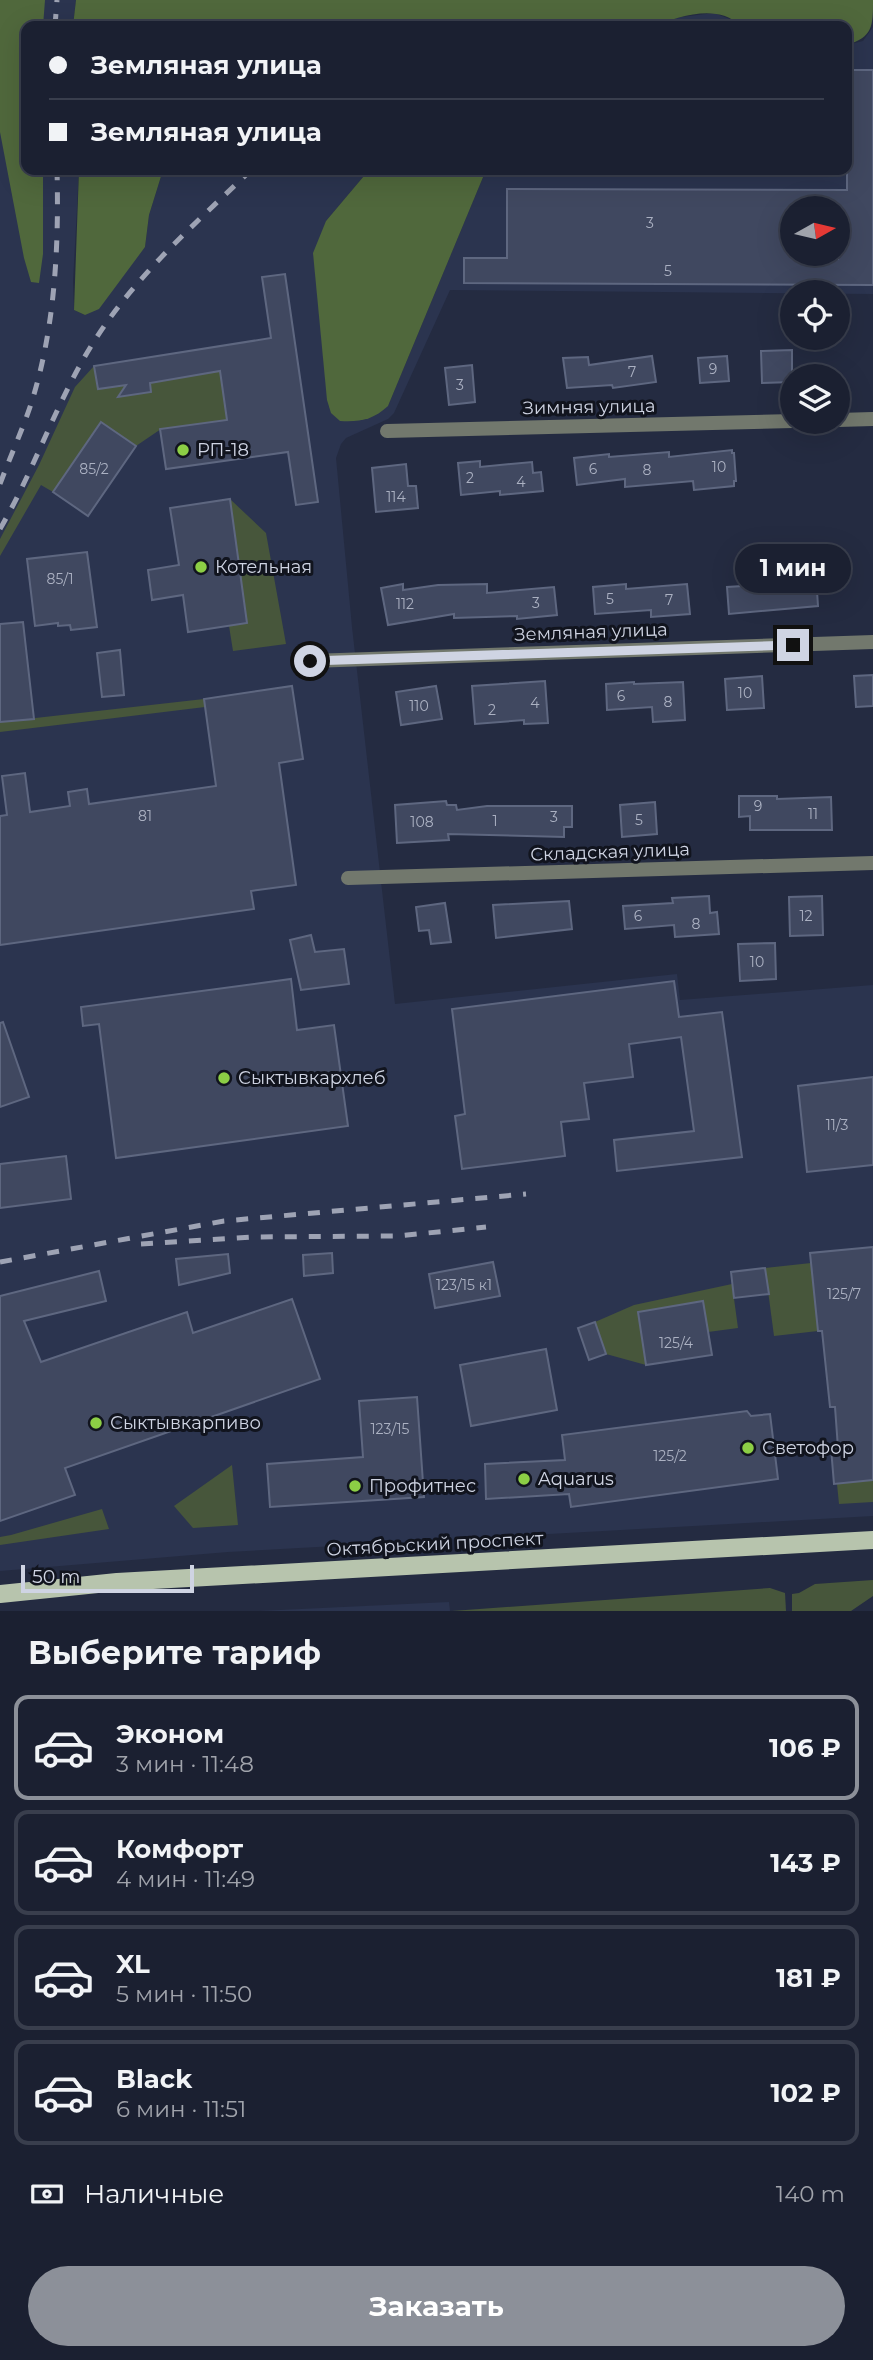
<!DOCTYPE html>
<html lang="ru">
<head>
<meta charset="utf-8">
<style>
  :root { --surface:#1b2031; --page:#282d3d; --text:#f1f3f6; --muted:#a0a3ab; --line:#393e4d; --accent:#8c9099 }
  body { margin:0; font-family:Montserrat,sans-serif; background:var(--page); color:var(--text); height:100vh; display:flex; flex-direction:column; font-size:26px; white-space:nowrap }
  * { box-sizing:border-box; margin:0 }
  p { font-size:23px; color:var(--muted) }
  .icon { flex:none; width:38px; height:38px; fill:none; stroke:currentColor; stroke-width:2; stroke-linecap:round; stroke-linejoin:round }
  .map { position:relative; height:1611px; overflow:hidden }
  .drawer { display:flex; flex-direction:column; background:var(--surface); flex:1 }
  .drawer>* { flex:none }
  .guide { position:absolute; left:21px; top:21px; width:831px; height:154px; border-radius:14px; box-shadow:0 7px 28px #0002,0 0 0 2px var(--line); display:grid; align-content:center; height:154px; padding:0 28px; background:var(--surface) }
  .needle { width:46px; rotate:82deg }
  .controls { position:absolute; left:780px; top:196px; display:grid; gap:14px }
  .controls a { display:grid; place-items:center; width:70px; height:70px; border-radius:50%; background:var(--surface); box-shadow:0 7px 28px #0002,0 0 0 2px var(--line); font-size:35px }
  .scale { position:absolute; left:21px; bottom:18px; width:173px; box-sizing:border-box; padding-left:7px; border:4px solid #cfd4e3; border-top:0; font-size:19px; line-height:24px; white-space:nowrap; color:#cfd4e3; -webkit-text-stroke:5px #11141e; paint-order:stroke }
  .end { position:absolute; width:32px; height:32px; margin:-16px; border:9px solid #cfd4e3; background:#111; box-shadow:0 0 0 4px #111 }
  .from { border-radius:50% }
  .bubble { position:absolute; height:49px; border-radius:24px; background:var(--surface); box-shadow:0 7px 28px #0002,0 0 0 2px var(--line); font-size:23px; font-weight:700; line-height:49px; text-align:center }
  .guide b { display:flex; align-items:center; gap:24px; height:66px; font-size:26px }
  .guide b+b { border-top:2px solid var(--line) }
  .guide i { width:18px; height:18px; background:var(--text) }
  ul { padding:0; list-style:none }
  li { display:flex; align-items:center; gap:21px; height:105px; margin:0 14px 10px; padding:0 14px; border:4px solid var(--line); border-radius:14px }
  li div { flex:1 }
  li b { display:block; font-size:26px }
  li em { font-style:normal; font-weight:700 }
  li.selected { border-color:var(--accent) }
  li>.icon { width:63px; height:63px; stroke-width:1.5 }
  h2 { padding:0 28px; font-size:32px; line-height:84px }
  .pay { display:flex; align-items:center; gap:18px; height:77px; padding:0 28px; font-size:26px }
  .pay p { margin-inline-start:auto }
  .button { display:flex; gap:14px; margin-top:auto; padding:14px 28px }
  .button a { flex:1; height:80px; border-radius:42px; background:var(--accent); color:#fff; font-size:28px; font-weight:700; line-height:80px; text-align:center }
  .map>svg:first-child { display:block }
  .built { fill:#2b344f; fill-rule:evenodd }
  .green { fill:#47563b }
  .forest { fill:#50683c }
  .building { fill:#404860; stroke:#5e6780; stroke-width:2; fill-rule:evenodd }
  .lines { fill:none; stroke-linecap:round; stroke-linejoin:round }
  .minor { stroke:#72786d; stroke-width:14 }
  .primary { stroke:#b7c4ad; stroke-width:18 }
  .rail { stroke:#9ea3b4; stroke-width:5; stroke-dasharray:12 12; stroke-linecap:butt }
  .route { stroke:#cfd4e3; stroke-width:9 }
  .poi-dot { fill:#8cce45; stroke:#11141e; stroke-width:2.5 }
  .labels { text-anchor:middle; stroke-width:6; stroke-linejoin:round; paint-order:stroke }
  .number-label { font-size:14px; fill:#abb1c2 }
  .street-label { font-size:18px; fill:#cfd4e3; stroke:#11141e }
  .poi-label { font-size:18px; fill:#cfd4e3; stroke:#11141e; text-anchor:start }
</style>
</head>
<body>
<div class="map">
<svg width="873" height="1611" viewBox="0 0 873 1611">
  <rect width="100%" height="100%" fill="#242b41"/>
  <g class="built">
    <path d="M0 0H76L73 26H26V170H79L73 282 74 310 85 315 145 247 149 215 163 170H369L326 221 388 406 486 170H847V45L863 41 873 27V294L450 290 394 413 388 419 346 438 341 444 336 458 352 627 395 1004 677 974 680 1000 873 985V1516L228 1552 0 1571ZM793 208H838V254H793Z"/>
    <polygon points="714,13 735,21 740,26 655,26 673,18"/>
    <polygon points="449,1602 450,1611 259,1611"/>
  </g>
  <g class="green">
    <polygon points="94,366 98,389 125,385 127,396 151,392 150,383 220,371 229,432 161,429 136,446 100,423 53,492 41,485 0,556 0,539 39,465 75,387"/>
    <polygon points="230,499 266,533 286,644 233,651 229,626 247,623"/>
    <polygon points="204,699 205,707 0,732 0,722"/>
    <polygon points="811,1263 818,1331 774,1336 765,1268"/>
    <polygon points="732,1284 738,1328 708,1332 703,1302 638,1312 646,1365 606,1354 595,1322 634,1305"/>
    <polygon points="232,1465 238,1525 193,1528 174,1506"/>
    <polygon points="873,1480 873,1502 839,1504 837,1484"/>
    <polygon points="102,1509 109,1529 0,1545 0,1537 11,1535"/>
    <polygon points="873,1580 873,1596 851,1611 792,1611 792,1594 799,1593 815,1584"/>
    <polygon points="770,1588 785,1593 786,1611 452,1611"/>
  </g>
  <g class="forest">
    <polygon points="0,0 45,0 43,26 26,26 26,170 43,170 43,254 39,283 31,282 24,258 0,132"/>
    <path d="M76 0H873C873 26 873 37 847 45V26H740C719 3 679 16 654 26H73Z"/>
    <polygon points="79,170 163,170 149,215 145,247 99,309 85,315 74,310"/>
    <path d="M369 170H486L388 406C373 420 360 422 340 421L331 413 327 400 313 253 326 221Z"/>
  </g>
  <g class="building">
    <path d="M847 70H873V285L464 283V258H507V189L847 190ZM793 208H838V259L793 258Z"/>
    <polygon points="285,274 318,502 296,505 288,452 166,469 160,429 227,420 220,371 150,383 151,392 118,397 126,385 98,389 94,366 271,338 262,277"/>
    <polygon points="792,350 792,382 762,383 761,351"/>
    <polygon points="652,356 656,382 613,388 612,385 567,388 563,358 588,357 589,365"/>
    <polygon points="727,356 729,381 700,383 698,358"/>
    <polygon points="472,365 475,402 449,405 445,368"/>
    <polygon points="101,422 136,446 88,516 53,492"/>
    <polygon points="732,450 732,453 734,453 736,481 734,481 734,486 694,490 693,481 625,487 625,479 577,485 574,458 609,454 609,457 669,452 669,457"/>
    <polygon points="480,461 480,467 532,462 533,473 541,472 543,491 500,495 500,491 461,495 458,463"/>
    <polygon points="406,464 408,486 416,486 418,508 376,512 372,468"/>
    <polygon points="230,499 247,623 188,632 183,595 152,600 148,570 179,565 170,508"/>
    <polygon points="87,552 97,627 71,630 70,625 58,626 58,623 35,626 27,559"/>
    <polygon points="816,576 818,606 729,614 727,587 774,584 774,579"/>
    <polygon points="403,584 403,590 438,585 487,584 487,593 554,587 557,615 517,619 517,616 454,618 454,614 388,625 381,588"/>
    <polygon points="626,584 626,589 687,584 690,614 651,617 651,610 595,614 593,587"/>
    <polygon points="23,622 34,719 0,722 0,624"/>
    <polygon points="120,650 124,695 102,697 97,653"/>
    <polygon points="873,675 873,706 856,707 854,676"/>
    <polygon points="762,676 764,708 727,710 725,679"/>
    <polygon points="545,681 548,723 524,724 524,720 475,724 472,686"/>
    <polygon points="634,682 634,684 683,682 685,720 653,722 652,707 607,710 606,684"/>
    <polygon points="292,686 303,759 279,763 296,885 251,891 254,909 0,945 0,816 7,815 2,776 25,773 30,812 70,806 68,792 87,789 89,804 216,786 204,699"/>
    <polygon points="436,686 442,719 401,725 396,692"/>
    <polygon points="739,796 777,796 777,799 831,797 832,830 750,830 750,816 739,817"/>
    <polygon points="446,801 447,805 456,805 457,810 487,806 572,806 572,827 564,827 564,837 448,834 449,840 397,843 395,805"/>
    <polygon points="655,802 657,834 622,837 620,805"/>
    <polygon points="709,896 710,913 717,912 719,934 675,937 674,925 625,929 623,906 673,903 672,898"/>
    <polygon points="822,896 823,935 790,936 789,897"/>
    <polygon points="569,901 572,929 496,938 493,905"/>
    <polygon points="445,903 451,942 431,944 429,930 419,931 416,907"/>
    <polygon points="311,935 315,952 344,949 349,984 301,990 290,940"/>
    <polygon points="775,943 776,979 740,981 738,944"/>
    <polygon points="291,979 297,1030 334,1025 348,1126 116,1158 99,1024 83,1026 81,1007"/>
    <polygon points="674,981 679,1017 722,1012 742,1157 617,1171 614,1140 694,1131 681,1037 629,1044 633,1077 584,1083 589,1119 561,1122 565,1156 462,1169 455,1116 465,1114 452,1009"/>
    <polygon points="3,1022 29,1097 0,1107 0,1023"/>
    <polygon points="873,1077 873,1165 807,1172 798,1086"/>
    <polygon points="66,1156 71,1199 0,1208 0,1164"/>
    <polygon points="873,1247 873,1480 834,1484 831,1448 838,1448 835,1407 830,1407 822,1331 818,1331 810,1253"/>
    <polygon points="332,1253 333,1273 304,1276 303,1255"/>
    <polygon points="228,1254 230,1273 179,1285 176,1259"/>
    <polygon points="493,1262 500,1296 435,1308 429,1274"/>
    <polygon points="765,1268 769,1294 734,1298 731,1272"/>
    <polygon points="99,1271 106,1301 24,1321 41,1362 187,1312 193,1333 292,1299 320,1379 65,1468 75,1495 0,1521 0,1296"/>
    <polygon points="703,1301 712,1355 646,1365 638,1312"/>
    <polygon points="595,1322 606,1354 589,1360 578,1328"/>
    <polygon points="546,1349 557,1410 471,1426 460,1365"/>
    <polygon points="417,1397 424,1497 270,1507 267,1464 363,1457 359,1401"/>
    <polygon points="747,1411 751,1416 770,1414 778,1479 571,1507 569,1494 486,1499 485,1464 565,1460 562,1435"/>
  </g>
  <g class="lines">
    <g class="minor">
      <polyline points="838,420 873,419"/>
      <polyline points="387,431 793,421"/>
      <polyline points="310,661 873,642"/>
      <polyline points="348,878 873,863"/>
    </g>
    <polyline class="primary" points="0,1594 117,1582 873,1540"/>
    <g class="rail">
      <polyline points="55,26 57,0"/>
      <path d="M0 484C10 457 22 431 31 404 55 329 59 247 57 170"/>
      <path d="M0 529C35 469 56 402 93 343 135 276 195 224 251 170"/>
      <polyline points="141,1244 251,1237 398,1236 486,1227"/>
      <polyline points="0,1262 224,1221 526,1194"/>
    </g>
  </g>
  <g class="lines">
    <polyline class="route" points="310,661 793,645"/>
  </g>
  <g class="poi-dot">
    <circle cx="183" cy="450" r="7"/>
    <circle cx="201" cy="567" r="7"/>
    <circle cx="224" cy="1078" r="7"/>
    <circle cx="96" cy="1423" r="7"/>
    <circle cx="748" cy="1448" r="7"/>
    <circle cx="524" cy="1479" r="7"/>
    <circle cx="355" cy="1486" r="7"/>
  </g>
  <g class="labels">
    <g class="number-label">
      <text x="650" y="228">3</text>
      <text x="668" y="276">5</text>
      <text x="713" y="374">9</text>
      <text x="632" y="377">7</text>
      <text x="460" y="390">3</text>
      <text x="719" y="472">10</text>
      <text x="94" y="474">85/2</text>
      <text x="593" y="474">6</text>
      <text x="647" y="475">8</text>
      <text x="470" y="483">2</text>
      <text x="521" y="487">4</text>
      <text x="396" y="502">114</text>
      <text x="60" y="584">85/1</text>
      <text x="610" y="604">5</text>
      <text x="669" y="605">7</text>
      <text x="536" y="608">3</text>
      <text x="405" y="609">112</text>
      <text x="745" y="698">10</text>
      <text x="621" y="701">6</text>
      <text x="668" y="707">8</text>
      <text x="535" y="708">4</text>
      <text x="419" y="711">110</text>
      <text x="492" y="715">2</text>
      <text x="758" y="811">9</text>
      <text x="813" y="819">11</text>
      <text x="145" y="821">81</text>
      <text x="554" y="822">3</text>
      <text x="639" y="825">5</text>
      <text x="495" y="826">1</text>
      <text x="422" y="827">108</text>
      <text x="638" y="921">6</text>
      <text x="806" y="921">12</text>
      <text x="696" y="929">8</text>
      <text x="757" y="967">10</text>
      <text x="837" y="1130">11/3</text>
      <text x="464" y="1290">123/15 к1</text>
      <text x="844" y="1299">125/7</text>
      <text x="676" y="1348">125/4</text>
      <text x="390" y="1434">123/15</text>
      <text x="670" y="1461">125/2</text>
    </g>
    <g class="street-label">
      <text transform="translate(589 407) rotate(-1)" y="6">Зимняя улица</text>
      <text transform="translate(591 632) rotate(-2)" y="6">Земляная улица</text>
      <text transform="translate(610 852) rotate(-2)" y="6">Складская улица</text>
      <text transform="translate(435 1544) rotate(-3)" y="6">Октябрьский проспект</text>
    </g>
    <g class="poi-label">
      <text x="197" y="456">РП-18</text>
      <text x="215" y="573">Котельная</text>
      <text x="238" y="1084">Сыктывкархлеб</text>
      <text x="110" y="1429">Сыктывкарпиво</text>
      <text x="762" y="1454">Светофор</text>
      <text x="538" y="1485">Aquarus</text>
      <text x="369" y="1492">Профитнес</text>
    </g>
  </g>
</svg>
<div class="controls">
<a><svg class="needle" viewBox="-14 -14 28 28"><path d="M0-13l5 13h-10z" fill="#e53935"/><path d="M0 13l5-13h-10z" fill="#a0a3ab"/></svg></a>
<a><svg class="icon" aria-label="locate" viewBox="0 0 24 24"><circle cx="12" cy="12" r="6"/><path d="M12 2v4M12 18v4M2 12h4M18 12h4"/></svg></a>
<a><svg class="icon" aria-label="layers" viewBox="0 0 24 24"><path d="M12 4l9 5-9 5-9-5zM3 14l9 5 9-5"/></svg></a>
</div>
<div class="scale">50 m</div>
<i class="end from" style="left:310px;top:661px"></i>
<i class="end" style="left:793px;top:645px"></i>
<div class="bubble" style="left:735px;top:544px;width:116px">1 мин</div>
<div class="guide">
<b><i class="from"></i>Земляная улица</b>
<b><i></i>Земляная улица</b>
</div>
</div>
<section class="drawer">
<h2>Выберите тариф</h2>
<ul>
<li class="selected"><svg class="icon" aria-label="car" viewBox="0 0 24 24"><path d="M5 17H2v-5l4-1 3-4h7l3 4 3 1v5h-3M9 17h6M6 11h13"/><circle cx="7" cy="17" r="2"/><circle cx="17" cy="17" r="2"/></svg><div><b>Эконом</b><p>3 мин · 11:48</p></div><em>106 ₽</em></li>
<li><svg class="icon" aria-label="car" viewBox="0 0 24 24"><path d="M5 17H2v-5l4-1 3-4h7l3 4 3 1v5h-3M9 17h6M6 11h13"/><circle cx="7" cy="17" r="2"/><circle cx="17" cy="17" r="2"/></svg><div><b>Комфорт</b><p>4 мин · 11:49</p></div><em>143 ₽</em></li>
<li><svg class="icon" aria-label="car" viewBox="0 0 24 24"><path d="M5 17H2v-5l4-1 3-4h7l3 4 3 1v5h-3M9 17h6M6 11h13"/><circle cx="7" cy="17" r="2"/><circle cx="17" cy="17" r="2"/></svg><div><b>XL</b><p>5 мин · 11:50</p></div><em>181 ₽</em></li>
<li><svg class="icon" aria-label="car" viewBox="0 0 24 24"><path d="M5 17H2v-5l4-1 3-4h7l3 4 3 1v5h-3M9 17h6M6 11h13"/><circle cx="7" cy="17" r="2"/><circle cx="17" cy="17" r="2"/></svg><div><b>Black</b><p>6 мин · 11:51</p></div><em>102 ₽</em></li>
</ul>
<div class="pay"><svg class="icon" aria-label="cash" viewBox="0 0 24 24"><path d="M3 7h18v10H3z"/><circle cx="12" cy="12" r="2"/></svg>Наличные<p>140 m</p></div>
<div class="button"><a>Заказать</a></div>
</section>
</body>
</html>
